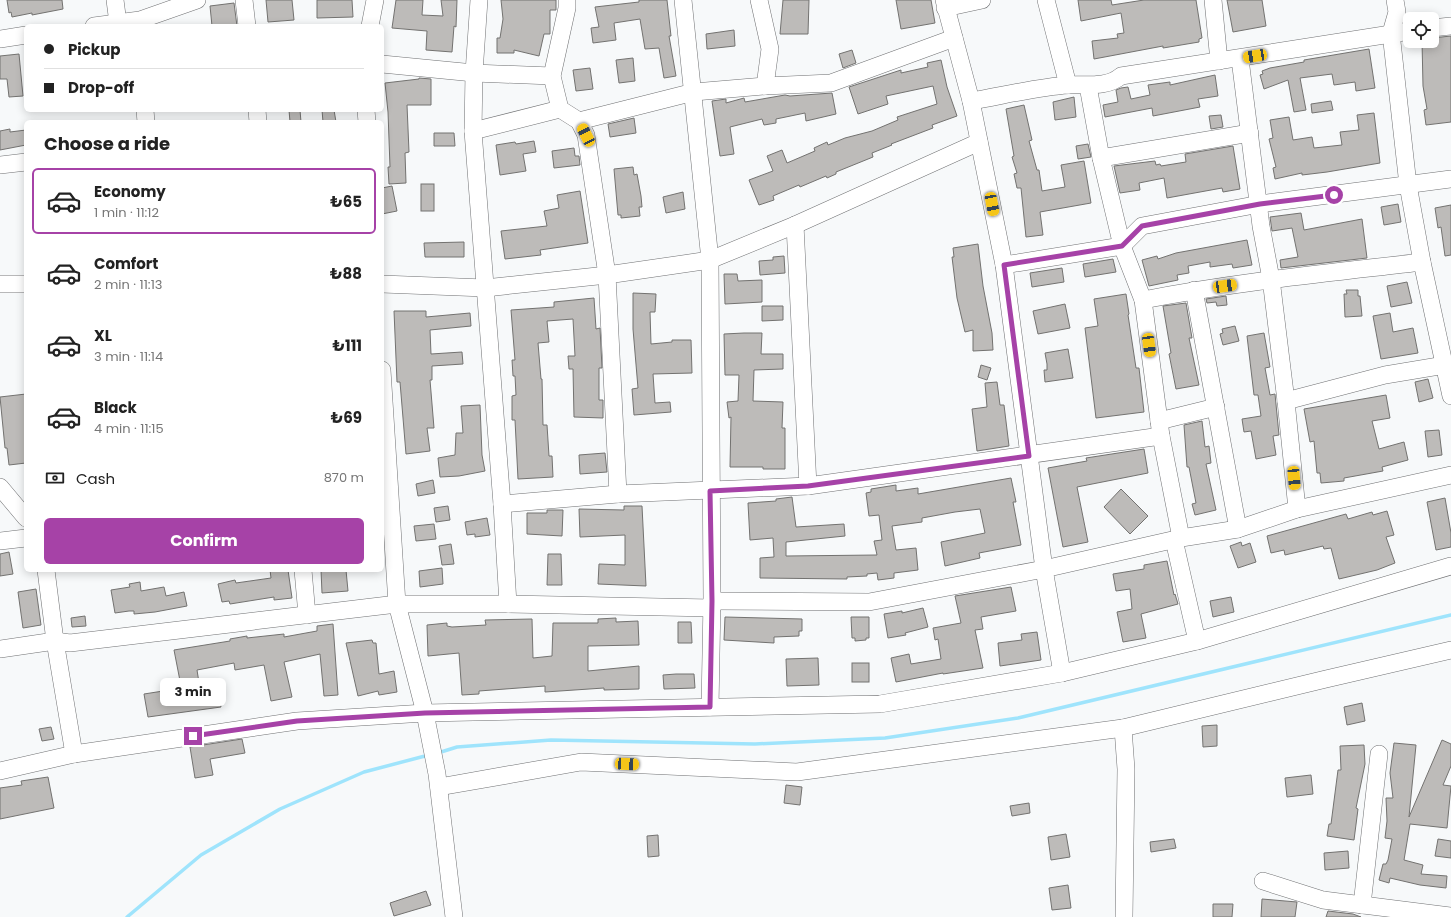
<!DOCTYPE html>
<html lang="en">
<head>
<meta charset="utf-8">
<style>
  :root { --surface:#fff; --page:#f2f2f2; --text:#222; --muted:#767676; --line:#e0e0e0; --accent:#a642a7 }
  body { margin:0; font-family:Poppins,sans-serif; background:var(--page); color:var(--text); height:100vh; display:flex; flex-direction:column; font-size:15px; white-space:nowrap }
  * { box-sizing:border-box; margin:0 }
  p { font-size:13px; color:var(--muted) }
  .icon { flex:none; width:22px; height:22px; fill:none; stroke:currentColor; stroke-width:2; stroke-linecap:round; stroke-linejoin:round }
  .map { position:relative; flex:1; overflow:hidden }
  .panel { position:absolute; left:24px; top:120px; width:360px; height:452px; display:flex; flex-direction:column; background:var(--surface); border-radius:6px; box-shadow:0 2px 10px #0003 }
  .panel>* { flex:none }
  .banner { position:absolute; left:24px; top:24px; width:360px; height:88px; border-radius:6px; box-shadow:0 2px 10px #0003; display:grid; align-content:center; height:88px; padding:0 20px; background:var(--surface) }
  .controls { position:absolute; left:1403px; top:12px; display:grid; gap:8px }
  .controls a { display:grid; place-items:center; width:36px; height:36px; border-radius:6px; background:var(--surface); box-shadow:0 2px 10px #0003; font-size:20px }
  .end { position:absolute; width:18px; height:18px; margin:-9px; border:5px solid #a642a7; background:#fff; box-shadow:0 0 0 2px #fff }
  .from { border-radius:50% }
  .bubble { position:absolute; height:28px; border-radius:6px; background:var(--surface); box-shadow:0 2px 10px #0003; font-size:13px; font-weight:700; line-height:28px; text-align:center }
  .car { position:absolute; width:12px; height:24px; margin:-12px -6px; border-radius:5px; box-shadow:0 0 3px 1px #0007; background:linear-gradient(#f5c518 24%,#345 0 40%,#f5c518 0 76%,#345 0 86%,#f5c518 0) }
  .banner b { display:flex; align-items:center; gap:14px; height:38px; font-size:15px }
  .banner b+b { border-top:1px solid var(--line) }
  .banner i { width:10px; height:10px; background:var(--text) }
  ul { padding:0; list-style:none }
  li { display:flex; align-items:center; gap:12px; height:66px; margin:0 8px 6px; padding:0 12px; border:2px solid transparent; border-radius:6px }
  li div { flex:1 }
  li b { display:block; font-size:15px }
  li em { font-style:normal; font-weight:700 }
  li.on { border-color:var(--accent) }
  li>.icon { width:36px; height:36px; stroke-width:1.5 }
  h2 { padding:0 20px; font-size:18px; line-height:48px }
  .pay { display:flex; align-items:center; gap:10px; height:44px; padding:0 20px; font-size:15px }
  .pay p { margin-inline-start:auto }
  .button { display:flex; gap:8px; margin-top:auto; padding:8px 20px }
  .button a { flex:1; height:46px; border-radius:6px; background:var(--accent); color:#fff; font-size:16px; font-weight:700; line-height:46px; text-align:center }
  .map>svg:first-child { display:block }
  .lines { fill:none; stroke-linecap:round; stroke-linejoin:round }
  .stream { stroke:#9fe4fc; stroke-width:3.5 }
  .building { fill:#bdbbb9; stroke:#737270 }
  .minor-casing { stroke:#707173; stroke-width:18 }
  .minor { stroke:#fff; stroke-width:17 }
  .route { stroke:#a642a7; stroke-width:5 }
</style>
</head>
<body>
<div class="map">
<svg width="1451" height="917" viewBox="0 0 1451 917">
  <rect width="100%" height="100%" fill="#f7f9fa"/>
  <g class="lines">
    <g class="stream">
      <polyline points="441,752 457,747 551,740 755,744 885,738 1018,718 1451,615"/>
      <polyline points="127,917 201,855 280,809 364,772 425,756"/>
    </g>
  </g>
  <g class="building">
    <polygon points="7,0 62,0 63,9 32,15 32,13 12,17 11,12 9,13"/>
    <polygon points="266,0 292,0 294,20 268,22"/>
    <polygon points="317,0 352,0 353,17 317,18"/>
    <polygon points="396,0 423,0 422,15 443,16 441,0 457,0 456,27 454,26 452,52 426,50 427,31 392,28"/>
    <polygon points="501,0 556,0 556,10 550,10 550,34 544,34 539,56 514,50 514,53 497,53 497,38 500,38 503,19"/>
    <polygon points="639,0 667,0 671,36 669,36 676,76 664,78 659,48 645,49 640,19 614,23 616,40 593,43 591,28 599,27 595,7 639,2"/>
    <polygon points="783,0 809,0 808,34 780,34"/>
    <polygon points="896,0 931,0 935,23 901,29"/>
    <polygon points="1078,0 1111,0 1112,5 1144,0 1196,0 1202,38 1199,39 1199,42 1163,48 1163,46 1094,59 1092,41 1118,38 1117,34 1124,33 1121,13 1081,21"/>
    <polygon points="1227,0 1262,0 1266,26 1233,32"/>
    <polygon points="234,3 237,26 212,26 210,6"/>
    <polygon points="734,30 735,46 707,49 706,34"/>
    <polygon points="1451,36 1451,122 1426,125 1424,110 1427,109 1423,86 1422,41 1432,41 1432,38"/>
    <polygon points="1369,49 1375,88 1356,91 1355,82 1334,85 1332,74 1300,78 1306,110 1294,112 1288,80 1264,89 1260,75 1263,74 1262,71 1270,68 1304,62 1304,60"/>
    <polygon points="852,50 856,63 843,68 839,54"/>
    <polygon points="19,54 23,96 9,97 7,79 0,79 0,56"/>
    <polygon points="633,58 635,81 619,83 616,60"/>
    <polygon points="941,60 947,87 957,116 932,125 933,128 891,144 892,145 872,153 873,157 836,172 836,174 827,178 826,176 800,187 799,185 773,196 774,200 759,205 749,180 773,171 767,156 782,150 787,163 815,151 814,148 827,142 828,145 845,138 872,131 898,120 897,117 937,104 933,86 886,96 888,104 858,114 849,87 901,70 901,73 928,67 927,63"/>
    <polygon points="590,68 593,89 576,91 573,70"/>
    <polygon points="1215,75 1218,96 1198,99 1200,107 1153,116 1152,108 1105,117 1103,105 1118,102 1116,90 1121,88 1128,87 1131,99 1150,95 1148,85 1170,82 1170,85"/>
    <polygon points="419,78 431,79 431,105 407,105 409,152 405,153 406,183 389,184 388,167 390,167 388,112 385,83 419,79"/>
    <polygon points="832,93 836,114 806,121 805,113 776,119 776,123 764,125 762,119 730,127 734,154 720,156 712,101 726,99 726,103 744,98 745,102 785,95 790,96"/>
    <polygon points="1074,97 1076,117 1055,120 1053,102"/>
    <polygon points="1331,101 1333,110 1312,113 1311,104"/>
    <polygon points="1024,105 1032,140 1029,141 1037,170 1039,170 1042,191 1065,187 1061,165 1084,161 1091,203 1040,212 1043,235 1026,237 1021,188 1017,188 1014,174 1017,173 1012,157 1014,156 1006,109"/>
    <polygon points="289,110 300,110 301,122 290,122"/>
    <polygon points="322,110 334,110 336,122 323,122"/>
    <polygon points="1374,113 1380,163 1327,172 1302,175 1302,173 1275,179 1273,168 1276,167 1269,139 1273,138 1270,120 1289,117 1293,140 1312,137 1314,148 1342,145 1340,132 1359,130 1357,115"/>
    <polygon points="1221,115 1223,127 1211,129 1209,116"/>
    <polygon points="634,118 636,133 610,137 608,124"/>
    <polygon points="10,129 10,132 26,130 26,145 0,150 0,131"/>
    <polygon points="434,133 454,133 455,146 434,146"/>
    <polygon points="534,141 536,152 523,154 526,171 500,175 496,145 515,142 516,144"/>
    <polygon points="1088,144 1091,157 1078,159 1076,146"/>
    <polygon points="1233,146 1240,189 1223,192 1222,188 1167,198 1164,178 1139,183 1140,190 1120,193 1114,166 1155,161 1156,165 1160,164 1161,166 1186,162 1185,154"/>
    <polygon points="574,148 575,156 579,156 580,165 554,168 552,151"/>
    <polygon points="633,167 634,175 637,174 641,196 642,207 639,207 640,216 621,218 621,215 618,215 614,169"/>
    <rect x="421" y="184" width="13" height="27"/>
    <polygon points="392,186 397,211 382,214 382,188"/>
    <polygon points="580,191 588,243 540,250 541,255 505,259 501,231 547,226 544,211 559,208 557,195"/>
    <polygon points="683,192 685,209 666,213 663,197"/>
    <polygon points="1398,204 1401,222 1384,225 1381,207"/>
    <polygon points="1451,205 1451,255 1445,256 1441,227 1438,228 1435,208"/>
    <polygon points="1301,213 1304,230 1362,219 1367,258 1281,268 1280,260 1298,257 1292,228 1272,231 1270,217"/>
    <polygon points="1247,240 1252,265 1233,268 1232,264 1210,267 1210,262 1188,266 1189,273 1177,275 1178,280 1149,286 1142,260 1157,256 1158,259 1176,253"/>
    <polygon points="464,242 464,257 425,257 424,243"/>
    <polygon points="978,244 983,286 992,333 993,350 973,351 973,330 965,332 957,298 952,257 954,257 953,248"/>
    <polygon points="784,256 785,273 760,275 759,261 773,260 773,257"/>
    <polygon points="1113,259 1116,272 1085,277 1083,264"/>
    <polygon points="1062,268 1064,282 1032,287 1030,273"/>
    <polygon points="724,274 737,274 738,281 762,280 762,302 725,304"/>
    <polygon points="1407,282 1412,303 1391,307 1387,286"/>
    <polygon points="1346,290 1358,290 1358,296 1360,296 1362,316 1345,317 1344,294 1347,294"/>
    <polygon points="633,293 656,294 655,312 650,312 651,344 672,342 672,340 691,340 692,373 653,374 655,403 670,402 671,412 634,415 632,389 638,388 633,329"/>
    <polygon points="1126,294 1129,314 1128,315 1136,368 1139,368 1144,412 1096,418 1085,328 1098,326 1094,299"/>
    <polygon points="1226,296 1227,305 1217,306 1216,302 1207,303 1206,299"/>
    <polygon points="594,298 596,329 600,328 602,368 599,368 599,400 603,400 603,418 574,417 573,369 569,369 568,356 575,356 573,319 547,321 549,342 538,343 541,379 542,379 543,425 547,425 549,456 552,456 553,477 518,479 515,420 512,420 512,396 516,395 515,376 513,376 512,360 515,360 511,310 554,307 554,302"/>
    <polygon points="1186,303 1192,338 1189,338 1199,385 1176,389 1169,354 1171,353 1163,306"/>
    <polygon points="1065,304 1070,328 1038,334 1033,311"/>
    <polygon points="762,306 783,306 783,320 762,321"/>
    <polygon points="394,311 426,311 426,317 470,313 471,326 430,330 431,354 462,352 463,364 432,366 432,380 430,380 434,428 427,428 430,451 406,454 400,382 397,382"/>
    <polygon points="1390,313 1393,332 1413,328 1418,353 1381,359 1373,316"/>
    <polygon points="1235,326 1239,341 1223,345 1220,334 1223,333 1222,329"/>
    <polygon points="744,333 762,333 761,354 783,354 783,369 754,370 753,401 783,402 782,428 785,428 785,469 763,469 763,467 730,467 731,417 729,418 727,402 738,401 739,375 725,375 724,334"/>
    <polygon points="1264,333 1270,367 1265,368 1270,395 1275,394 1279,435 1273,436 1276,455 1256,459 1251,431 1244,432 1242,419 1261,416 1258,395 1254,395 1247,336"/>
    <polygon points="1068,349 1073,378 1045,382 1044,370 1047,370 1047,364 1045,353"/>
    <polygon points="981,365 991,368 987,380 978,377"/>
    <polygon points="1428,379 1433,398 1419,402 1415,382"/>
    <polygon points="997,382 1000,405 1004,405 1009,446 977,451 972,409 987,407 985,383"/>
    <polygon points="26,394 26,463 9,465 7,448 5,448 0,397"/>
    <polygon points="1386,395 1390,418 1372,421 1379,449 1404,442 1408,460 1382,467 1383,471 1344,478 1344,481 1321,483 1320,473 1317,473 1314,441 1310,442 1304,409"/>
    <polygon points="480,405 482,455 485,471 459,476 440,477 438,458 455,455 456,433 463,433 461,406"/>
    <polygon points="1202,421 1205,447 1209,446 1211,463 1206,464 1216,510 1195,515 1192,504 1196,503 1189,467 1187,467 1184,425"/>
    <polygon points="1439,430 1442,455 1428,457 1425,431"/>
    <polygon points="1144,449 1148,473 1077,487 1088,542 1063,547 1048,468 1087,461 1086,458"/>
    <polygon points="605,453 607,472 580,474 579,455"/>
    <polygon points="1011,478 1016,502 1013,502 1021,545 979,553 980,558 945,566 941,542 985,533 980,509 955,512 922,518 922,522 892,526 896,550 916,548 918,570 894,573 894,578 878,580 877,573 867,574 867,576 847,577 847,579 760,578 760,558 774,557 773,538 750,540 748,503 776,501 776,499 792,497 796,527 844,524 845,536 786,542 786,556 877,555 874,541 882,540 879,515 869,516 866,493 871,492 871,489 896,485 896,491 918,488 918,494"/>
    <polygon points="433,480 435,493 418,496 416,484"/>
    <polygon points="1121,489 1148,516 1130,534 1104,507"/>
    <polygon points="1445,498 1451,533 1451,547 1436,550 1427,502"/>
    <polygon points="448,506 450,520 436,522 434,508"/>
    <polygon points="624,506 642,506 646,586 598,584 599,564 625,565 625,535 580,537 579,509 624,510"/>
    <polygon points="547,510 563,510 562,536 527,534 527,513 547,513"/>
    <polygon points="1387,511 1394,535 1386,537 1395,563 1377,570 1339,579 1331,548 1324,549 1323,546 1285,555 1284,550 1271,553 1267,536 1346,514 1348,519 1372,512 1373,515"/>
    <polygon points="487,518 490,535 475,537 475,534 467,535 465,522"/>
    <polygon points="434,524 436,539 416,541 414,526"/>
    <polygon points="1241,542 1242,546 1250,543 1256,562 1238,568 1230,546"/>
    <polygon points="451,544 454,564 442,565 439,546"/>
    <polygon points="9,552 13,574 0,576 0,554"/>
    <polygon points="548,554 561,554 562,585 547,585"/>
    <polygon points="1167,561 1174,595 1175,594 1178,604 1141,614 1146,638 1123,642 1117,612 1132,609 1130,589 1116,591 1113,574 1144,569 1144,565"/>
    <polygon points="442,568 443,584 420,587 419,571"/>
    <polygon points="270,570 288,570 292,598 274,600 274,597 230,604 229,601 222,602 218,584 235,580 236,583 271,578"/>
    <polygon points="321,570 346,570 348,591 322,593"/>
    <polygon points="140,582 141,591 164,587 166,596 184,592 187,606 155,612 134,614 134,611 129,611 115,613 111,590 130,587 129,584"/>
    <polygon points="1011,587 1016,611 981,617 983,629 975,630 983,668 943,674 943,673 896,682 891,658 909,654 911,664 941,659 938,639 935,640 933,628 961,623 955,596"/>
    <polygon points="36,589 41,625 23,628 18,592"/>
    <polygon points="1231,597 1234,612 1213,617 1210,601"/>
    <polygon points="923,608 928,627 905,633 906,635 888,638 884,614 902,611 902,613"/>
    <polygon points="85,616 86,626 72,627 71,618"/>
    <polygon points="725,617 802,619 802,631 799,631 799,636 774,637 774,643 724,640"/>
    <polygon points="851,617 869,617 869,638 866,638 866,640 855,641 855,638 852,638"/>
    <polygon points="616,618 616,622 638,621 639,645 588,646 588,671 639,666 639,689 604,690 604,688 545,692 545,686 479,691 479,694 462,695 459,653 428,656 427,625 447,623 447,626 452,627 486,625 485,620 532,619 533,658 552,656 553,623 598,623 598,619"/>
    <polygon points="678,622 691,622 692,643 678,643"/>
    <polygon points="333,624 338,695 324,696 320,654 284,662 292,697 271,701 264,665 235,670 234,663 197,670 200,689 219,685 222,696 219,696 221,707 148,717 144,694 176,689 175,687 181,686 174,650 230,641 230,639 247,636 247,638 284,634 284,637 317,631 317,626"/>
    <polygon points="1037,632 1041,660 1000,666 998,643 1022,640 1021,634"/>
    <polygon points="372,640 373,643 376,643 379,674 394,671 397,692 379,695 378,691 358,696 346,643"/>
    <polygon points="818,658 819,685 787,686 786,659"/>
    <rect x="852" y="663" width="17" height="19"/>
    <polygon points="676,674 694,674 695,688 664,689 663,675"/>
    <polygon points="1362,703 1365,721 1347,725 1344,707"/>
    <polygon points="1217,725 1217,746 1203,747 1202,726"/>
    <polygon points="51,727 54,739 42,741 39,729"/>
    <polygon points="242,739 245,753 210,759 213,775 195,778 190,747"/>
    <polygon points="1442,740 1451,744 1451,766 1443,785 1451,786 1447,828 1410,824 1404,860 1423,865 1421,874 1447,876 1446,888 1420,885 1390,878 1389,883 1379,880 1383,864 1386,864 1388,860 1392,839 1385,838 1387,821 1386,798 1393,798 1390,773 1394,743 1416,745 1409,817"/>
    <polygon points="1364,745 1365,764 1356,808 1358,809 1354,840 1327,836 1329,824 1331,824 1338,770 1341,770 1340,746"/>
    <polygon points="1311,775 1313,794 1287,797 1285,778"/>
    <polygon points="48,777 54,808 0,819 0,788 22,785 21,781"/>
    <polygon points="786,785 802,787 800,805 784,803"/>
    <polygon points="1029,803 1030,813 1012,816 1010,806"/>
    <polygon points="1066,834 1070,857 1051,860 1048,837"/>
    <polygon points="658,835 659,856 648,857 647,836"/>
    <polygon points="1174,839 1176,848 1151,852 1150,842"/>
    <polygon points="1438,839 1451,841 1451,858 1435,856"/>
    <polygon points="1348,851 1349,868 1325,870 1324,853"/>
    <polygon points="1068,885 1071,908 1052,910 1049,888"/>
    <polygon points="426,891 431,905 394,916 390,903"/>
    <polygon points="1262,899 1297,902 1295,917 1261,917"/>
    <polygon points="1213,904 1233,904 1232,917 1213,917"/>
    <polygon points="1328,911 1353,914 1361,917 1326,917"/>
  </g>
  <g class="lines">
    <g class="minor-casing">
      <g id="minor">
        <polyline points="115,0 118,23"/>
        <polyline points="244,0 247,26"/>
        <polyline points="479,0 474,73 473,131 502,504 508,604"/>
        <polyline points="567,0 567,8 552,76 560,109 579,121 586,135 607,275 618,494"/>
        <polyline points="683,0 710,260 712,601 710,707"/>
        <polyline points="759,0 770,49 765,86"/>
        <polyline points="944,0 971,101 1004,265 1044,569 1062,673"/>
        <polyline points="1046,0 1068,85"/>
        <polyline points="1213,0 1219,61"/>
        <polyline points="1395,0 1397,12 1391,33 1408,185 1422,262 1451,396"/>
        <polyline points="945,8 982,0"/>
        <polyline points="94,26 140,20 197,0"/>
        <polyline points="370,26 375,0"/>
        <polyline points="1432,28 1451,26"/>
        <polyline points="0,39 26,35"/>
        <polyline points="1240,59 1261,226 1271,279 1286,401 1297,509"/>
        <polyline points="382,64 474,73 552,76"/>
        <polyline points="1088,86 1101,158 1122,246 1143,300 1161,436 1181,538"/>
        <path d="M971 101C1001 96 1038 87 1068 85 1086 84 1107 88 1121 76L1410 31"/>
        <polyline points="145,110 146,122"/>
        <polyline points="257,110 258,122"/>
        <polyline points="366,110 367,122"/>
        <polyline points="579,121 694,92 765,86 831,83 954,38"/>
        <polyline points="473,131 560,109"/>
        <polyline points="1101,158 1250,133"/>
        <polyline points="0,165 26,162"/>
        <polyline points="795,225 808,486"/>
        <polyline points="1004,265 1122,246 1142,226 1260,204 1451,179"/>
        <polyline points="0,284 26,284"/>
        <polyline points="382,284 485,288 607,275 710,260 795,225 979,142"/>
        <polyline points="1194,290 1238,529"/>
        <path d="M1143 300C1235 282 1328 273 1422 262"/>
        <polyline points="382,370 397,604 425,713 437,774 454,917"/>
        <polyline points="1286,401 1385,375 1445,365"/>
        <polyline points="1159,421 1216,407"/>
        <polyline points="0,487 26,518"/>
        <polyline points="502,504 618,494 808,486 1161,436"/>
        <polyline points="1174,540 1197,641"/>
        <polyline points="0,541 26,538"/>
        <polyline points="46,570 55,641 74,754"/>
        <polyline points="303,570 307,615"/>
        <polyline points="712,601 869,602 1044,569 1181,538 1238,529 1297,509 1451,475"/>
        <polyline points="0,649 55,641 70,643 397,604 508,604 712,608"/>
        <polyline points="1123,728 1126,769 1124,917"/>
        <polyline points="0,771 74,754 297,721 425,713 880,704 1062,673 1197,641 1451,566"/>
        <polyline points="439,787 581,762 797,772 1123,728 1326,679 1451,650"/>
        <polyline points="1263,881 1323,900 1451,916"/>
        <polyline points="1362,905 1379,754"/>
      </g>
    </g>
    <use href="#minor" class="minor"/>
  </g>
  <g class="lines">
    <polyline class="route" points="193,736 297,721 425,713 710,707 712,601 710,491 808,486 1029,456 1004,265 1122,246 1142,226 1260,204 1334,195"/>
  </g>
</svg>
<div class="controls">
<a><svg class="icon" aria-label="locate" viewBox="0 0 24 24"><circle cx="12" cy="12" r="6"/><path d="M12 2v4M12 18v4M2 12h4M18 12h4"/></svg></a>
</div>
<i class="end from" style="left:1334px;top:195px"></i>
<i class="end" style="left:193px;top:736px"></i>
<div class="bubble" style="left:160px;top:678px;width:66px">3 min</div>
<i class="car" style="left:1255px;top:56px;rotate:261deg"></i>
<i class="car" style="left:586px;top:135px;rotate:333deg"></i>
<i class="car" style="left:992px;top:204px;rotate:169deg"></i>
<i class="car" style="left:1225px;top:286px;rotate:82deg"></i>
<i class="car" style="left:1149px;top:345px;rotate:172deg"></i>
<i class="car" style="left:1294px;top:478px;rotate:175deg"></i>
<i class="car" style="left:627px;top:764px;rotate:93deg"></i>
<div class="banner">
<b><i class="from"></i>Pickup</b>
<b><i></i>Drop-off</b>
</div>
<section class="panel">
<h2>Choose a ride</h2>
<ul>
<li class="on"><svg class="icon" aria-label="car" viewBox="0 0 24 24"><path d="M5 17H2v-5l4-1 3-4h7l3 4 3 1v5h-3M9 17h6M6 11h13"/><circle cx="7" cy="17" r="2"/><circle cx="17" cy="17" r="2"/></svg><div><b>Economy</b><p>1 min · 11:12</p></div><em>₺65</em></li>
<li><svg class="icon" aria-label="car" viewBox="0 0 24 24"><path d="M5 17H2v-5l4-1 3-4h7l3 4 3 1v5h-3M9 17h6M6 11h13"/><circle cx="7" cy="17" r="2"/><circle cx="17" cy="17" r="2"/></svg><div><b>Comfort</b><p>2 min · 11:13</p></div><em>₺88</em></li>
<li><svg class="icon" aria-label="car" viewBox="0 0 24 24"><path d="M5 17H2v-5l4-1 3-4h7l3 4 3 1v5h-3M9 17h6M6 11h13"/><circle cx="7" cy="17" r="2"/><circle cx="17" cy="17" r="2"/></svg><div><b>XL</b><p>3 min · 11:14</p></div><em>₺111</em></li>
<li><svg class="icon" aria-label="car" viewBox="0 0 24 24"><path d="M5 17H2v-5l4-1 3-4h7l3 4 3 1v5h-3M9 17h6M6 11h13"/><circle cx="7" cy="17" r="2"/><circle cx="17" cy="17" r="2"/></svg><div><b>Black</b><p>4 min · 11:15</p></div><em>₺69</em></li>
</ul>
<div class="pay"><svg class="icon" aria-label="cash" viewBox="0 0 24 24"><path d="M3 7h18v10H3z"/><circle cx="12" cy="12" r="2"/></svg>Cash<p>870 m</p></div>
<div class="button"><a>Confirm</a></div>
</section>
</div>
</body>
</html>
